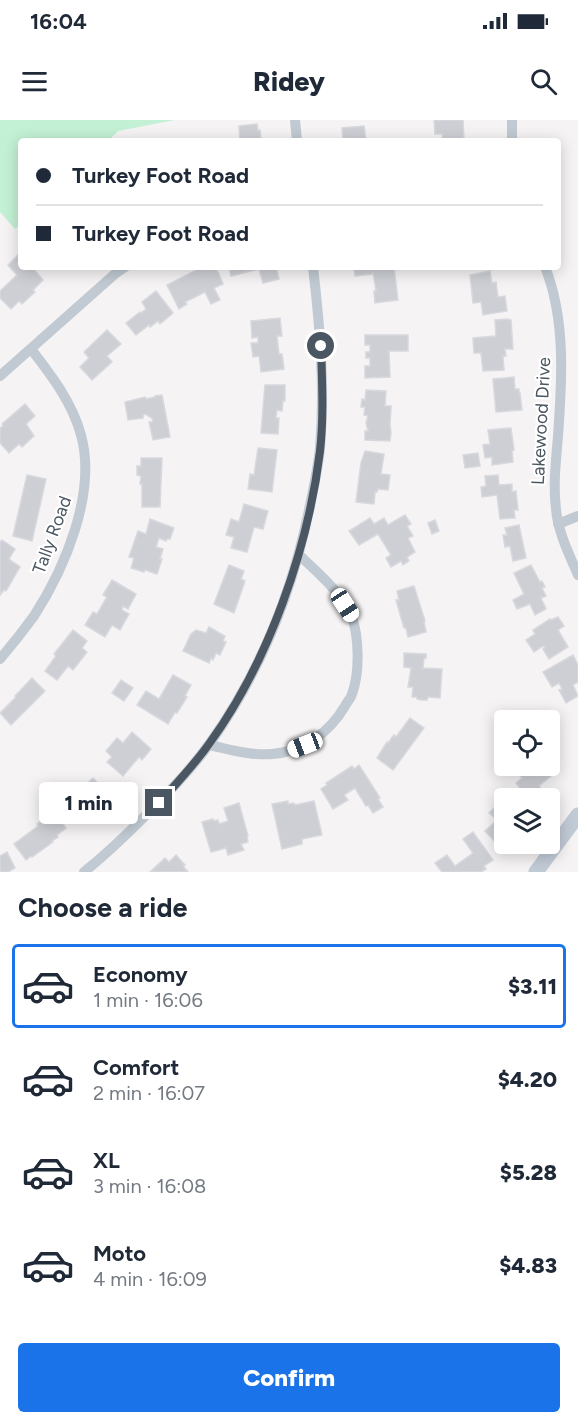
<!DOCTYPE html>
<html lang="en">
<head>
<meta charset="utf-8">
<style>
  :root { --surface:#fff; --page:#f2f2f3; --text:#1f2937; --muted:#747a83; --line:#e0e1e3; --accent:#1a73e8 }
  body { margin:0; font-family:Figtree,sans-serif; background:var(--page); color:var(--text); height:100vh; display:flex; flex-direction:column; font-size:22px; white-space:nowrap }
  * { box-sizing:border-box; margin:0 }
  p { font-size:20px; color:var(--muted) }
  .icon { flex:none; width:33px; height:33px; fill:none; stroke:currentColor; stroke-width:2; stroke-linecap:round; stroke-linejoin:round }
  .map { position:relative; height:752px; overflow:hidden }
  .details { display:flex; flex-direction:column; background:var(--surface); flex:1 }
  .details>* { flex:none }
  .top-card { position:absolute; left:18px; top:18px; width:543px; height:132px; border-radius:6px; box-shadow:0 3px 15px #0003; display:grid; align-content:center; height:132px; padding:0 18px; background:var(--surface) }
  .fabs { position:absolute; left:494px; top:590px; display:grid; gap:12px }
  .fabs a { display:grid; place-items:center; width:66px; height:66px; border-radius:6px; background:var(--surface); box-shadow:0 3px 15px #0003; font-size:30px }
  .end { position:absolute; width:27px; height:27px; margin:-14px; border:8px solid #4a5661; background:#fff; box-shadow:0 0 0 3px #fff }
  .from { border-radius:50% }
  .bubble { position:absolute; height:42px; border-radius:6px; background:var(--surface); box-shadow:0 3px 15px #0003; font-size:20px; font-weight:800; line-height:42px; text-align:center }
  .car { position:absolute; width:18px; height:36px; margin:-18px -9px; border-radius:8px; box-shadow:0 0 4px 2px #0007; background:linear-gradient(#fff 24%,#345 0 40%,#fff 0 76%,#345 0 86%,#fff 0) }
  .top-card b { display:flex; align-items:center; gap:21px; height:57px; font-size:22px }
  .top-card b+b { border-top:2px solid var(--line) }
  .top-card i { width:15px; height:15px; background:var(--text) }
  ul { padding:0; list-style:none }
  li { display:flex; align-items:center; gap:18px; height:84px; margin:0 12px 9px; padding:0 6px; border:3px solid transparent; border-radius:6px }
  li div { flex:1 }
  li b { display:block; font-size:22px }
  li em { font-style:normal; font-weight:800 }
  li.current { border-color:var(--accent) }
  li>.icon { width:54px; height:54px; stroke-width:1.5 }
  h2 { padding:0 18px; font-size:27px; line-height:72px }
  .cta { display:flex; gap:12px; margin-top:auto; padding:12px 18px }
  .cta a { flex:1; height:69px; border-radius:6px; background:var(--accent); color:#fff; font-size:24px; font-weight:800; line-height:69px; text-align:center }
  .status { display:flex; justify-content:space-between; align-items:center; height:42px; padding:0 30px; background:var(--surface); direction:ltr }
  .status svg { height:16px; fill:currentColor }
  header { display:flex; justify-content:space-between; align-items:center; height:78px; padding:0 18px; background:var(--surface); font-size:27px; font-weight:800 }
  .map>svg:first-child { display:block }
  .green { fill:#c3f1d5 }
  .building { fill:#cdcfd5; stroke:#d7d9de; stroke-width:1.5 }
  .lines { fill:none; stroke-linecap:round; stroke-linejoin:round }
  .street { stroke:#c1cad2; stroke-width:10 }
  .secondary { stroke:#c1cbd6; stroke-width:15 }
  .route { stroke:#4a5661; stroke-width:8 }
  .labels { text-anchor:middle; stroke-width:4.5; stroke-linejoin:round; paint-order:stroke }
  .street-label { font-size:18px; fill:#4a5661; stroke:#fff }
</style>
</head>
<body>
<div class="status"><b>16:04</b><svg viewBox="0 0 49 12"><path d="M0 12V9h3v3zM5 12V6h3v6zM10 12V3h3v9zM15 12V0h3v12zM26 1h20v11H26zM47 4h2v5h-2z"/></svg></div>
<header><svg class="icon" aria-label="menu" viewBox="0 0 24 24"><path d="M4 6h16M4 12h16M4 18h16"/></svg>Ridey<svg class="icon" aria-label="search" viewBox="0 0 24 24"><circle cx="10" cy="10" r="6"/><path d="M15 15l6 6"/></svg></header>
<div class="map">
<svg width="578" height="752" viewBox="0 0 578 752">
  <rect width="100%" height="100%" fill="#f5f3f3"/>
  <polygon class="green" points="0,0 175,0 118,11 108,21 21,21 21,104 15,109 0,92"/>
  <g class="building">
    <polygon points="434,0 463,0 464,21 443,21 442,14 435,14"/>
    <polygon points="257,4 258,11 260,10 261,21 240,21 239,6"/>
    <polygon points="364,6 366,21 343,21 342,8"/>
    <polygon points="20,133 21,147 32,147 43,160 33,170 35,172 22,184 19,181 11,189 0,178 0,171 17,155 8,145"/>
    <polygon points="208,147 215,147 219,154 223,164 214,168 220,180 211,184 205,172 185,182 187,184 179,189 167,165 200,148 201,150"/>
    <polygon points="229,147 276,147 279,159 263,163 259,149 231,156"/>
    <polygon points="354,147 394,147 398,180 375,183 374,171 376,171 373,152 373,154 355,156"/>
    <polygon points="490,151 492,163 496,162 498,177 505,176 507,191 483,195 481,182 473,183 470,155"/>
    <polygon points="156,171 173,193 160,204 158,201 150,207 149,205 136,215 126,203 140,192 141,193 146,189 142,182"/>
    <polygon points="280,198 282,216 277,216 279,234 282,234 284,249 261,252 259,236 253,237 251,223 258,223 258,217 252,218 251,201"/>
    <polygon points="507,199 511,200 513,229 505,229 506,236 503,236 504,250 483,251 481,233 474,233 473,218 496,216 495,200"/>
    <polygon points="107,210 121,224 107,236 112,242 92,260 80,247 89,238 84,232"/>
    <polygon points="365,215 408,215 408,231 389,231 390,257 365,258 365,246 370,246 370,238 366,238 366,232 370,232 370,225 365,225"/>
    <polygon points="514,257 515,269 519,269 519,273 520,273 522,290 496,292 493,259"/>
    <polygon points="265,265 285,265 285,281 283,281 282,291 277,290 276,298 279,298 278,314 261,313"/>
    <polygon points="366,270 386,271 385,286 391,286 390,305 391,312 390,321 365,320 365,311 368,311 366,303 368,296 364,295 365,287 361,287 362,279 365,280"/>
    <polygon points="162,275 170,317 153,320 149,302 153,302 152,298 145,294 143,295 143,298 128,300 125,282 145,277 146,279 155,277 155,276"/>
    <polygon points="25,284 35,296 26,304 34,316 22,327 19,324 9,333 0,323 0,308 3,306 2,304"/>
    <polygon points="511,308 514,330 512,331 513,342 492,345 492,337 485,338 483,325 490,324 488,310"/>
    <polygon points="258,328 277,330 272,372 248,369 250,354 254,355"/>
    <polygon points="365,331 384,334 381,354 390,355 388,370 378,369 377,372 375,372 374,384 356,382 361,343"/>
    <polygon points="478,333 480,346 465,348 463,335"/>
    <polygon points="141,338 162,338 160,387 142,387 142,364 140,364 141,356 137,355 137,346 141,346"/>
    <polygon points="27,355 46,359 32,421 13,416"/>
    <polygon points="498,355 499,365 512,364 512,372 516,371 518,390 514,390 515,398 500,399 497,375 482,377 481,367 486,366 485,356"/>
    <polygon points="244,384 268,391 263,409 254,407 247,432 231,428 234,417 226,415 231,399 239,402"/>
    <polygon points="405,395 411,404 407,406 413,416 408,418 415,432 407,437 409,441 403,445 401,441 391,447 386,438 391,435 378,414 359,425 349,411 370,398 374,404 384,398 388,405"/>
    <polygon points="150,399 174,408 170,419 167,419 166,421 159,418 156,427 163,429 160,439 162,439 157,454 145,450 144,452 131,448 134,438 129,437 138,411 146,414"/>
    <polygon points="435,400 439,411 432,414 428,403"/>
    <polygon points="519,405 526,438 513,441 510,426 505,427 503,415 507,415 505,408"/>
    <polygon points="2,420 15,429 9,439 20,447 6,471 4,470 0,475 0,422"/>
    <polygon points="229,445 244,451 241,459 245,461 234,493 214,484"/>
    <polygon points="531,445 540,462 542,461 545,467 542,468 546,476 541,478 546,489 535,495 530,484 517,489 513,480 524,474 514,453"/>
    <polygon points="112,460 136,474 128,489 123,486 122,490 129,494 120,510 112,505 105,517 85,505 93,492 97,494 107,477 103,475"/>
    <polygon points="414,466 425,501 424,502 426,512 408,517 406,508 404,508 396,480 399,480 397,471"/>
    <polygon points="558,497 564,506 558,510 568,527 549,539 543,529 545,528 543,526 534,532 526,520 535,514 533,510 550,499 551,500"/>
    <polygon points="209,507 225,516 223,521 226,522 220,535 216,533 213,540 211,538 209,543 183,531 191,514 196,510 206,513"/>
    <polygon points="73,510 87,521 82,528 87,532 73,550 68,546 57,560 45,551 56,536 54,534"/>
    <polygon points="404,533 426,534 426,538 424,538 423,548 442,549 440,578 428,577 427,580 421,580 417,579 417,577 412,577 413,567 408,567 411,548 404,547"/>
    <polygon points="573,535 578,545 578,562 573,565 578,576 566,583 559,570 562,569 559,563 552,567 543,552"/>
    <polygon points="173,555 191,565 185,576 187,577 177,593 175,592 168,604 137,585 146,571 159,579"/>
    <polygon points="32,558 45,571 11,605 0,593 16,577 15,576"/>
    <polygon points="121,560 133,568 124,581 112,573"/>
    <polygon points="410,598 424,608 393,650 377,638 387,622 388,623 394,615 396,617"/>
    <polygon points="132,612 151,629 142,640 139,637 123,656 107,642 112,637 106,631 117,618 123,623"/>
    <polygon points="549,634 551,634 559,645 550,652 551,656 539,666 542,670 532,678 528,678 516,663 522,658 517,651 525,645 549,645"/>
    <polygon points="359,645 380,678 378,679 383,687 373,693 368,685 366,686 355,668 344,675 348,680 333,689 321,669 327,665 326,663 352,646 354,649"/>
    <polygon points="93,658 109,675 78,702 76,700 75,701 62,687"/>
    <polygon points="504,678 504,720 503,720 498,725 485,711 497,700 489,693"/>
    <polygon points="288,681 288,684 294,683 295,685 314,681 322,715 302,719 302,724 282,729 272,684"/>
    <polygon points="239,683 248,716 247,717 248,722 241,724 244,730 228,735 226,728 211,732 202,702 213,699 214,701 218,700 219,704 228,701 224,688"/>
    <polygon points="56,694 66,708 57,715 58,717 52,721 53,722 32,737 31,736 26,740 14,724 38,706 37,704 44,699 46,701"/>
    <polygon points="473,712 493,740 484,746 486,749 481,752 442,752 435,743 447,735 455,746 473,733 463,719"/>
    <polygon points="7,732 15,748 8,752 0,752 0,736"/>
    <polygon points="176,735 185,745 183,746 188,752 150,752 165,738 169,742"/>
  </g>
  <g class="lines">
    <g class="street">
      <polyline points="295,0 297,21"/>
      <polyline points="512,0 512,21"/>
      <path d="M545 147C566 199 562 261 558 316 556 340 553 365 556 389 558 412 569 434 578 455"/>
      <polyline points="0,256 116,153 125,147"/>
      <polyline points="558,404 578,396"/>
      <path d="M0 539C12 525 23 511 34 496 65 448 97 373 81 315 72 282 51 255 31 229"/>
      <path d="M209 625C229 629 251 636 272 634 303 632 330 612 345 586 347 582 351 578 352 574 360 553 359 518 352 497 344 475 316 451 299 435"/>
      <path d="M84 752C104 736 122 719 141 700 165 676 190 651 210 623 259 554 292 473 309 390 313 370 318 349 320 328 325 267 320 207 313 147"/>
    </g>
    <polyline class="secondary" points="536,752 578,695"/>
  </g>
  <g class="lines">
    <path class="route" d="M159 683C176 664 194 645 209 624 268 543 308 430 320 331 324 296 322 261 321 226"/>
  </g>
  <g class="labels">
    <g class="street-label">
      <text transform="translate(541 301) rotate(-87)" y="6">Lakewood Drive</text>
      <text transform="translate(52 415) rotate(-70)" y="6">Tally Road</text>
    </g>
  </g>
</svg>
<div class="fabs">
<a><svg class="icon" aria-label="locate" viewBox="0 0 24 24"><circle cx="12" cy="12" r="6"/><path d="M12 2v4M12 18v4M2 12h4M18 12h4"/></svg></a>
<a><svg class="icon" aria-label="layers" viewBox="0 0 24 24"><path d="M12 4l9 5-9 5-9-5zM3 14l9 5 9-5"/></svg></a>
</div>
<i class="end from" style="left:321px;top:226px"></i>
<i class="end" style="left:159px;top:683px"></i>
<div class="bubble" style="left:39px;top:662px;width:99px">1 min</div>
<i class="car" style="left:345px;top:485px;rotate:147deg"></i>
<i class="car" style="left:305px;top:625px;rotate:249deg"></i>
<div class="top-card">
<b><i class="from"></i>Turkey Foot Road</b>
<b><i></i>Turkey Foot Road</b>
</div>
</div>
<section class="details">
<h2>Choose a ride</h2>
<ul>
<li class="current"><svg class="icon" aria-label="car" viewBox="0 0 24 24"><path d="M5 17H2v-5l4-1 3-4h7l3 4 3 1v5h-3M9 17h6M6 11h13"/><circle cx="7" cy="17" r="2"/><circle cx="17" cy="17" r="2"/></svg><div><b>Economy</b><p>1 min · 16:06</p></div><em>$3.11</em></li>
<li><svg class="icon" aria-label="car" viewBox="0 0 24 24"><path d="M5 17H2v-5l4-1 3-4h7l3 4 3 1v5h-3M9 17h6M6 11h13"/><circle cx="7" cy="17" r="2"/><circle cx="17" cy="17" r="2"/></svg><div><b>Comfort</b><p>2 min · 16:07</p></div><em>$4.20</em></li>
<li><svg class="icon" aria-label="car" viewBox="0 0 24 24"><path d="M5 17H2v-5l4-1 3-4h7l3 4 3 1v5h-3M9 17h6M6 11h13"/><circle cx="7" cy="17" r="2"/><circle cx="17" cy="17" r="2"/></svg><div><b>XL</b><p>3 min · 16:08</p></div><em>$5.28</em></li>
<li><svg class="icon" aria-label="car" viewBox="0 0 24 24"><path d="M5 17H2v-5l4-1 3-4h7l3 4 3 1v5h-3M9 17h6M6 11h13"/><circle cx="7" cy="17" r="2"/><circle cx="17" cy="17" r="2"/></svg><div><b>Moto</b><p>4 min · 16:09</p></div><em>$4.83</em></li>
</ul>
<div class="cta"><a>Confirm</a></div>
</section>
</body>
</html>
